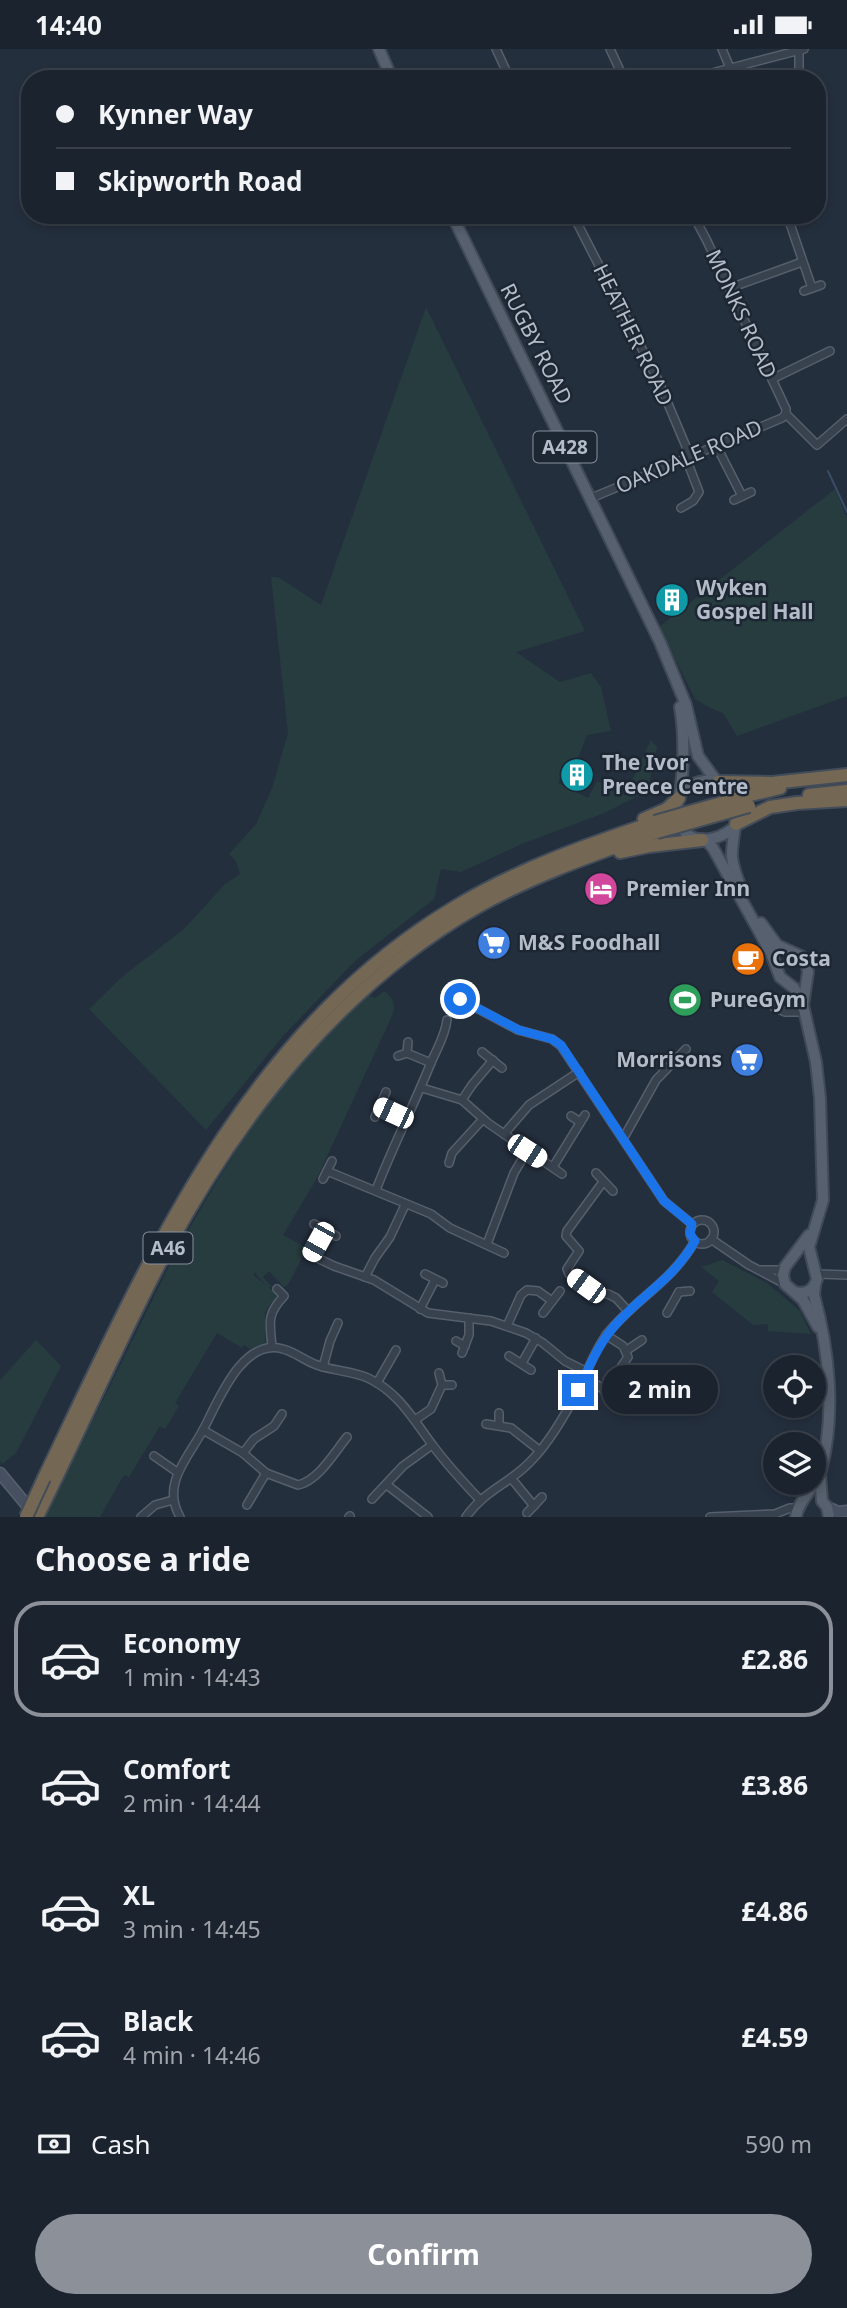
<!DOCTYPE html>
<html lang="en">
<head>
<meta charset="utf-8">
<style>
  :root { --surface:#1b232e; --page:#282f3a; --text:#f1f3f6; --muted:#a0a4aa; --line:#39404a; --accent:#8c9099 }
  body { margin:0; font-family:"Noto Sans",sans-serif; background:var(--page); color:var(--text); height:100vh; display:flex; flex-direction:column; font-size:26px; white-space:nowrap }
  * { box-sizing:border-box; margin:0 }
  p { font-size:23px; color:var(--muted) }
  .icon { flex:none; width:38px; height:38px; fill:none; stroke:currentColor; stroke-width:2; stroke-linecap:round; stroke-linejoin:round }
  .map { position:relative; height:1468px; overflow:hidden }
  .drawer { display:flex; flex-direction:column; background:var(--surface); flex:1 }
  .drawer>* { flex:none }
  .top-card { position:absolute; left:21px; top:21px; width:805px; height:154px; border-radius:28px; box-shadow:0 4px 10px #0003,0 0 0 2px var(--line); display:grid; align-content:center; height:154px; padding:0 35px; background:var(--surface) }
  .tools { position:absolute; left:763px; top:1306px; display:grid; gap:14px }
  .tools a { display:grid; place-items:center; width:63px; height:63px; border-radius:50%; background:var(--surface); box-shadow:0 4px 10px #0003,0 0 0 2px var(--line); font-size:35px }
  .end { position:absolute; width:32px; height:32px; margin:-16px; border:9px solid #1a73e8; background:#fff; box-shadow:0 0 0 4px #fff }
  .from { border-radius:50% }
  .bubble { position:absolute; height:49px; border-radius:24px; background:var(--surface); box-shadow:0 4px 10px #0003,0 0 0 2px var(--line); font-size:23px; font-weight:700; line-height:49px; text-align:center }
  .car { position:absolute; width:21px; height:42px; margin:-21px -10px; border-radius:9px; box-shadow:0 0 5px 2px #0007; background:linear-gradient(#fff 24%,#345 0 40%,#fff 0 76%,#345 0 86%,#fff 0) }
  .top-card b { display:flex; align-items:center; gap:24px; height:66px; font-size:26px }
  .top-card b+b { border-top:2px solid var(--line) }
  .top-card i { width:18px; height:18px; background:var(--text) }
  ul { padding:0; list-style:none }
  li { display:flex; align-items:center; gap:21px; height:116px; margin:0 14px 10px; padding:0 21px; border:4px solid transparent; border-radius:28px }
  li div { flex:1 }
  li b { display:block; font-size:26px }
  li em { font-style:normal; font-weight:700 }
  li.on { border-color:var(--accent) }
  li>.icon { width:63px; height:63px; stroke-width:1.5 }
  h2 { padding:0 35px; font-size:32px; line-height:84px }
  .pay { display:flex; align-items:center; gap:18px; height:77px; padding:0 35px; font-size:26px }
  .pay p { margin-inline-start:auto }
  .action { display:flex; gap:14px; margin-top:auto; padding:14px 35px }
  .action a { flex:1; height:80px; border-radius:42px; background:var(--accent); color:#fff; font-size:28px; font-weight:700; line-height:80px; text-align:center }
  .status { display:flex; justify-content:space-between; align-items:center; height:49px; padding:0 35px; background:var(--surface); direction:ltr }
  .status svg { height:19px; fill:currentColor }
  .map>svg:first-child { display:block }
  .green { fill:#263c3f }
  .lines { fill:none; stroke-linecap:round; stroke-linejoin:round }
  .stream { stroke:#394c67; stroke-width:2 }
  .street-casing { stroke:#565f6c; stroke-width:10 }
  .secondary-casing { stroke:#565f6c; stroke-width:13 }
  .primary-casing { stroke:#414a57; stroke-width:14 }
  .highway-casing { stroke:#434c59; stroke-width:16 }
  .street { stroke:#38414e; stroke-width:7 }
  .secondary { stroke:#465061; stroke-width:10 }
  .primary { stroke:#56606e; stroke-width:10 }
  .highway { stroke:#746855; stroke-width:12 }
  .highway-bridge-casing { stroke:#434c59; stroke-width:16; stroke-linecap:butt }
  .highway-bridge { stroke:#746855; stroke-width:12 }
  .route { stroke:#1a73e8; stroke-width:9 }
  .labels { text-anchor:middle; stroke-width:5; stroke-linejoin:round; paint-order:stroke }
  .shield { fill:#1d2633; stroke:#878f9c; stroke-width:2 }
  .shield-label { font-size:19px; font-weight:bold; fill:#b4bcc9 }
  .street-label { font-size:21px; fill:#b4bcc9; stroke:#1d2633 }
  .poi-label { font-size:21px; font-weight:bold; fill:#b4bcc9; stroke:#1d2633; text-anchor:start }
</style>
</head>
<body>
<div class="status"><b>14:40</b><svg viewBox="0 0 49 12"><path d="M0 12V9h3v3zM5 12V6h3v6zM10 12V3h3v9zM15 12V0h3v12zM26 1h20v11H26zM47 4h2v5h-2z"/></svg></div>
<div class="map">
<svg width="847" height="1468" viewBox="0 0 847 1468">
  <rect width="100%" height="100%" fill="#242f3e"/>
  <g class="green">
    <polygon points="426,258 585,582 516,603 560,633 591,624 601,638 611,682 587,686 573,722 565,719 558,734 588,749 597,732 625,746 651,691 657,698 648,742 602,765 524,794 461,823 441,820 434,850 355,912 284,986 206,1081 89,960 123,927 184,880 225,835 240,825 236,812 229,805 256,775 272,739 288,684 271,528 278,528 321,556"/>
    <path d="M835 440 847 469V647L737 687 723 664C715 662 702 654 695 650L659 578Z"/>
    <path d="M384 942C394 949 396 956 392 967L317 1129 283 1186 307 1199 288 1236 284 1238 269 1222 263 1228 272 1238H268L257 1227 256 1223 253 1226 272 1241 276 1248 265 1263V1294L250 1300 244 1296 242 1299 217 1284 175 1354 179 1357 165 1380 160 1377 129 1428 124 1426 100 1468H45L179 1197 217 1132 251 1078 283 1037 342 969 368 946 375 949Z"/>
    <polygon points="722,1211 767,1234 800,1262 811,1285 768,1282 768,1275 753,1276 712,1243 719,1232 701,1218"/>
    <polygon points="36,1291 61,1317 16,1404 2,1415 0,1412 0,1331"/>
  </g>
  <g class="lines">
    <polyline class="stream" points="828,422 847,463"/>
    <g class="street-casing">
      <g id="street">
        <polyline points="496,0 510,30"/>
        <polyline points="610,0 624,30"/>
        <polyline points="722,0 730,19"/>
        <polyline points="689,30 804,0"/>
        <polyline points="799,30 799,1"/>
        <polyline points="573,166 658,331 690,407"/>
        <polyline points="693,166 706,190 786,360 786,365"/>
        <polyline points="787,166 812,239"/>
        <polyline points="730,239 802,213"/>
        <polyline points="804,242 821,236"/>
        <polyline points="772,330 830,302"/>
        <polyline points="786,365 817,396 847,370"/>
        <polyline points="716,396 742,447"/>
        <polyline points="589,450 782,369 786,365"/>
        <polyline points="734,451 751,443"/>
        <polyline points="681,459 693,452 699,443 686,409"/>
        <polyline points="455,939 460,949 469,955 518,981 552,990 561,997 664,1152 692,1175"/>
        <polyline points="774,958 785,963 804,963"/>
        <polyline points="482,1003 502,1019"/>
        <polyline points="407,1004 431,1014"/>
        <polyline points="398,1007 407,1004 408,993"/>
        <polyline points="422,1039 462,1051 488,1074 562,1125"/>
        <polyline points="462,1051 472,1036 493,1011"/>
        <polyline points="380,1058 407,1071"/>
        <polyline points="571,1067 580,1073"/>
        <polyline points="375,1068 386,1043"/>
        <polyline points="504,1085 529,1056 579,1023"/>
        <polyline points="623,1090 656,1031 686,1000"/>
        <polyline points="449,1114 452,1104 483,1070"/>
        <polyline points="553,1118 585,1066"/>
        <polyline points="327,1122 431,1165 450,1179 504,1204"/>
        <polyline points="596,1124 613,1142"/>
        <polyline points="323,1130 332,1112"/>
        <polyline points="603,1133 567,1182 566,1187 579,1202 567,1220 569,1225 597,1244 608,1245 616,1249 628,1262"/>
        <path d="M376 1141C392 1099 413 1058 430 1016 436 1001 445 988 447 971"/>
        <circle cx="702" cy="1183" r="12"/>
        <polyline points="314,1175 336,1187"/>
        <polyline points="325,1181 311,1206 334,1217 374,1231 428,1264 491,1272 526,1284 543,1294 565,1312 587,1323"/>
        <polyline points="711,1190 749,1216 785,1235"/>
        <polyline points="487,1195 514,1124 527,1102"/>
        <polyline points="761,1221 783,1221"/>
        <polyline points="425,1225 443,1234"/>
        <polyline points="818,1225 847,1226"/>
        <polyline points="365,1228 375,1209 390,1188 405,1156"/>
        <polyline points="679,1243 690,1242"/>
        <polyline points="420,1260 435,1231"/>
        <polyline points="543,1264 560,1242"/>
        <polyline points="667,1264 679,1243"/>
        <polyline points="507,1277 521,1246 527,1241 538,1242 552,1252"/>
        <polyline points="456,1292 465,1297"/>
        <path d="M272 1298C270 1274 266 1266 284 1247L277 1240"/>
        <polyline points="627,1301 642,1291"/>
        <polyline points="462,1304 469,1286 469,1269"/>
        <polyline points="509,1307 531,1321"/>
        <polyline points="522,1314 536,1289"/>
        <polyline points="323,1318 330,1292 338,1274"/>
        <polyline points="439,1324 442,1336 452,1336"/>
        <polyline points="377,1334 396,1301"/>
        <polyline points="597,1336 617,1349"/>
        <polyline points="605,1341 628,1308 623,1297 606,1286"/>
        <polyline points="415,1371 431,1360 442,1336"/>
        <polyline points="486,1375 511,1379 539,1401"/>
        <polyline points="499,1375 499,1364"/>
        <path d="M203 1381 243 1404 266 1424 298 1436C319 1431 334 1404 347 1388"/>
        <polyline points="243,1404 254,1390 274,1377 282,1365"/>
        <polyline points="154,1407 177,1423"/>
        <polyline points="511,1429 534,1457"/>
        <polyline points="387,1436 428,1468"/>
        <polyline points="372,1450 403,1417 432,1396"/>
        <polyline points="247,1456 266,1424"/>
        <polyline points="527,1464 542,1448"/>
        <polyline points="141,1468 155,1456 173,1451"/>
        <path d="M180 1468C161 1435 188 1409 203 1381 218 1353 242 1288 283 1300 295 1303 305 1312 317 1316 334 1322 352 1322 368 1329 400 1344 414 1372 434 1398 448 1417 464 1434 480 1451"/>
        <polyline points="349,1468 350,1467"/>
        <path d="M466 1468C485 1441 509 1435 530 1413 549 1394 568 1361 580 1337 589 1319 595 1301 607 1285 636 1249 671 1234 695 1192"/>
        <polyline points="710,1468 775,1465 790,1459 798,1459"/>
      </g>
    </g>
    <g class="secondary-casing">
      <g id="secondary">
        <polyline points="0,1424 34,1465"/>
        <polyline points="827,1458 838,1463 847,1462"/>
      </g>
    </g>
    <g class="primary-casing">
      <g id="primary">
        <polyline points="379,0 392,30"/>
        <polyline points="452,166 660,593 686,656 698,707 717,733"/>
        <path d="M680 746C684 716 685 687 680 658"/>
        <path d="M735 778C714 795 682 798 677 765 676 756 678 746 685 740 693 734 705 730 715 732 751 740 730 786 732 808 733 819 737 829 741 839"/>
        <path d="M706 791 713 799 771 904 780 928 794 939 803 956 816 1013 820 1049 823 1151 809 1198 817 1230C814 1241 806 1246 795 1243"/>
        <polyline points="761,874 777,896 801,907 806,913 808,923 803,956"/>
        <polyline points="809,1186 785,1218 783,1226 785,1235 803,1251 818,1278"/>
        <polyline points="820,1426 822,1452 827,1458 829,1468"/>
        <path d="M796 1468C798 1451 816 1438 821 1421 836 1365 829 1301 814 1246L815 1236"/>
      </g>
    </g>
    <g class="highway-casing">
      <g id="highway">
        <polyline points="718,733 772,734 847,726"/>
        <polyline points="809,746 847,742"/>
        <polyline points="746,747 780,739"/>
        <polyline points="644,770 667,760 679,749"/>
        <polyline points="736,775 770,758 797,754 847,751"/>
        <polyline points="620,803 649,797 702,791"/>
        <path d="M44 1429C147 1215 242 986 455 858 518 820 586 796 655 773"/>
        <path d="M37 1468C81 1380 120 1289 166 1202 239 1065 341 936 477 858 534 826 596 805 657 783"/>
      </g>
    </g>
    <use href="#street" class="street"/>
    <use href="#secondary" class="secondary"/>
    <use href="#primary" class="primary"/>
    <use href="#highway" class="highway"/>
    <g class="highway-bridge-casing">
      <g id="highway-bridge">
        <polyline points="655,773 746,747"/>
        <polyline points="657,783 749,757"/>
        <polyline points="26,1468 44,1429"/>
      </g>
    </g>
    <use href="#highway-bridge" class="highway-bridge"/>
  </g>
  <g class="lines">
    <path class="route" d="M460 950 519 981 552 990 561 996 664 1152 692 1175 690 1185 695 1192C673 1230 648 1241 620 1271 600 1291 590 1316 578 1341"/>
  </g>
  <defs>
    <g id="building-disc" transform="scale(1.75)"><circle r="9.5" fill="#0f9aa8" stroke="#1d2633"/><path d="M-4-6H4V6H1V3H-1V6H-4ZM-2.5-4.3h1.7v1.8h-1.7ZM.8-4.3h1.7v1.8H.8ZM-2.5-1h1.7V.8h-1.7ZM.8-1h1.7V.8H.8Z" fill="#fff"/></g>
    <g id="hotel-disc" transform="scale(1.75)"><circle r="9.5" fill="#d1479c" stroke="#1d2633"/><path d="M-6-4.5h1.5V1H6V5H4.5V3h-9V5H-6ZM-4 0a1.8 1.8 0 1 1 3.6 0ZM.5 0V-2.5h3Q6-2.5 6 0Z" fill="#fff"/></g>
    <g id="supermarket-disc" transform="scale(1.75)"><circle r="9.5" fill="#3f7fe0" stroke="#1d2633"/><path d="M-6-5.5h2.5l.6 2H6L4.5 2H-2.5L-4.4-4H-6ZM-1.5 3.2a1.3 1.3 0 1 0 .1 0ZM3 3.2a1.3 1.3 0 1 0 .1 0Z" fill="#fff"/></g>
    <g id="cafe-disc" transform="scale(1.75)"><circle r="9.5" fill="#e8710a" stroke="#1d2633"/><path d="M-5.5-4.5H6V0H3Q3 3.5 0 3.5H-2.5Q-5.5 3.5-5.5 0ZM3-3.2v2h1.7v-2ZM-6 4.5H4V6H-6Z" fill="#fff"/></g>
    <g id="stadium-disc" transform="scale(1.75)"><circle r="9.5" fill="#2e9e5b" stroke="#1d2633"/><path d="M0-5a6.5 5 0 1 0 0 10a6.5 5 0 1 0 0-10ZM-3.5-1.8h7v3.6h-7Z" fill="#fff"/></g>
  </defs>
  <g fill-rule="evenodd">
    <use href="#building-disc" x="672" y="551"/>
    <use href="#building-disc" x="577" y="726"/>
    <use href="#hotel-disc" x="601" y="840"/>
    <use href="#supermarket-disc" x="494" y="894"/>
    <use href="#cafe-disc" x="748" y="910"/>
    <use href="#stadium-disc" x="685" y="951"/>
    <use href="#supermarket-disc" x="747" y="1011"/>
  </g>
  <g class="labels">
    <g class="shield">
      <rect x="533.5" y="382.5" width="63" height="31" rx="5"/>
      <rect x="143.5" y="1183.5" width="49" height="31" rx="5"/>
    </g>
    <g class="shield-label">
      <text x="565" y="405">A428</text>
      <text x="168" y="1206">A46</text>
    </g>
    <g class="street-label">
      <text transform="translate(741 265) rotate(65)" y="7">MONKS ROAD</text>
      <text transform="translate(633 286) rotate(64)" y="7">HEATHER ROAD</text>
      <text transform="translate(536 295) rotate(63)" y="7">RUGBY ROAD</text>
      <text transform="translate(689 408) rotate(-23)" y="7">OAKDALE ROAD</text>
    </g>
    <g class="poi-label">
      <text x="696" y="546">Wyken<tspan x="696" dy="24">Gospel Hall</tspan></text>
      <text x="602" y="721">The Ivor<tspan x="602" dy="24">Preece Centre</tspan></text>
      <text x="626" y="847">Premier Inn</text>
      <text x="518" y="901">M&amp;S Foodhall</text>
      <text x="772" y="917">Costa</text>
      <text x="710" y="958">PureGym</text>
      <text x="722" y="1018" text-anchor="end">Morrisons</text>
    </g>
  </g>
</svg>
<div class="tools">
<a><svg class="icon" aria-label="locate" viewBox="0 0 24 24"><circle cx="12" cy="12" r="6"/><path d="M12 2v4M12 18v4M2 12h4M18 12h4"/></svg></a>
<a><svg class="icon" aria-label="layers" viewBox="0 0 24 24"><path d="M12 4l9 5-9 5-9-5zM3 14l9 5 9-5"/></svg></a>
</div>
<i class="end from" style="left:460px;top:950px"></i>
<i class="end" style="left:578px;top:1341px"></i>
<div class="bubble" style="left:602px;top:1316px;width:116px">2 min</div>
<i class="car" style="left:393px;top:1064px;rotate:295deg"></i>
<i class="car" style="left:527px;top:1102px;rotate:123deg"></i>
<i class="car" style="left:318px;top:1193px;rotate:209deg"></i>
<i class="car" style="left:586px;top:1237px;rotate:306deg"></i>
<div class="top-card">
<b><i class="from"></i>Kynner Way</b>
<b><i></i>Skipworth Road</b>
</div>
</div>
<section class="drawer">
<h2>Choose a ride</h2>
<ul>
<li class="on"><svg class="icon" aria-label="car" viewBox="0 0 24 24"><path d="M5 17H2v-5l4-1 3-4h7l3 4 3 1v5h-3M9 17h6M6 11h13"/><circle cx="7" cy="17" r="2"/><circle cx="17" cy="17" r="2"/></svg><div><b>Economy</b><p>1 min · 14:43</p></div><em>£2.86</em></li>
<li><svg class="icon" aria-label="car" viewBox="0 0 24 24"><path d="M5 17H2v-5l4-1 3-4h7l3 4 3 1v5h-3M9 17h6M6 11h13"/><circle cx="7" cy="17" r="2"/><circle cx="17" cy="17" r="2"/></svg><div><b>Comfort</b><p>2 min · 14:44</p></div><em>£3.86</em></li>
<li><svg class="icon" aria-label="car" viewBox="0 0 24 24"><path d="M5 17H2v-5l4-1 3-4h7l3 4 3 1v5h-3M9 17h6M6 11h13"/><circle cx="7" cy="17" r="2"/><circle cx="17" cy="17" r="2"/></svg><div><b>XL</b><p>3 min · 14:45</p></div><em>£4.86</em></li>
<li><svg class="icon" aria-label="car" viewBox="0 0 24 24"><path d="M5 17H2v-5l4-1 3-4h7l3 4 3 1v5h-3M9 17h6M6 11h13"/><circle cx="7" cy="17" r="2"/><circle cx="17" cy="17" r="2"/></svg><div><b>Black</b><p>4 min · 14:46</p></div><em>£4.59</em></li>
</ul>
<div class="pay"><svg class="icon" aria-label="cash" viewBox="0 0 24 24"><path d="M3 7h18v10H3z"/><circle cx="12" cy="12" r="2"/></svg>Cash<p>590 m</p></div>
<div class="action"><a>Confirm</a></div>
</section>
</body>
</html>
